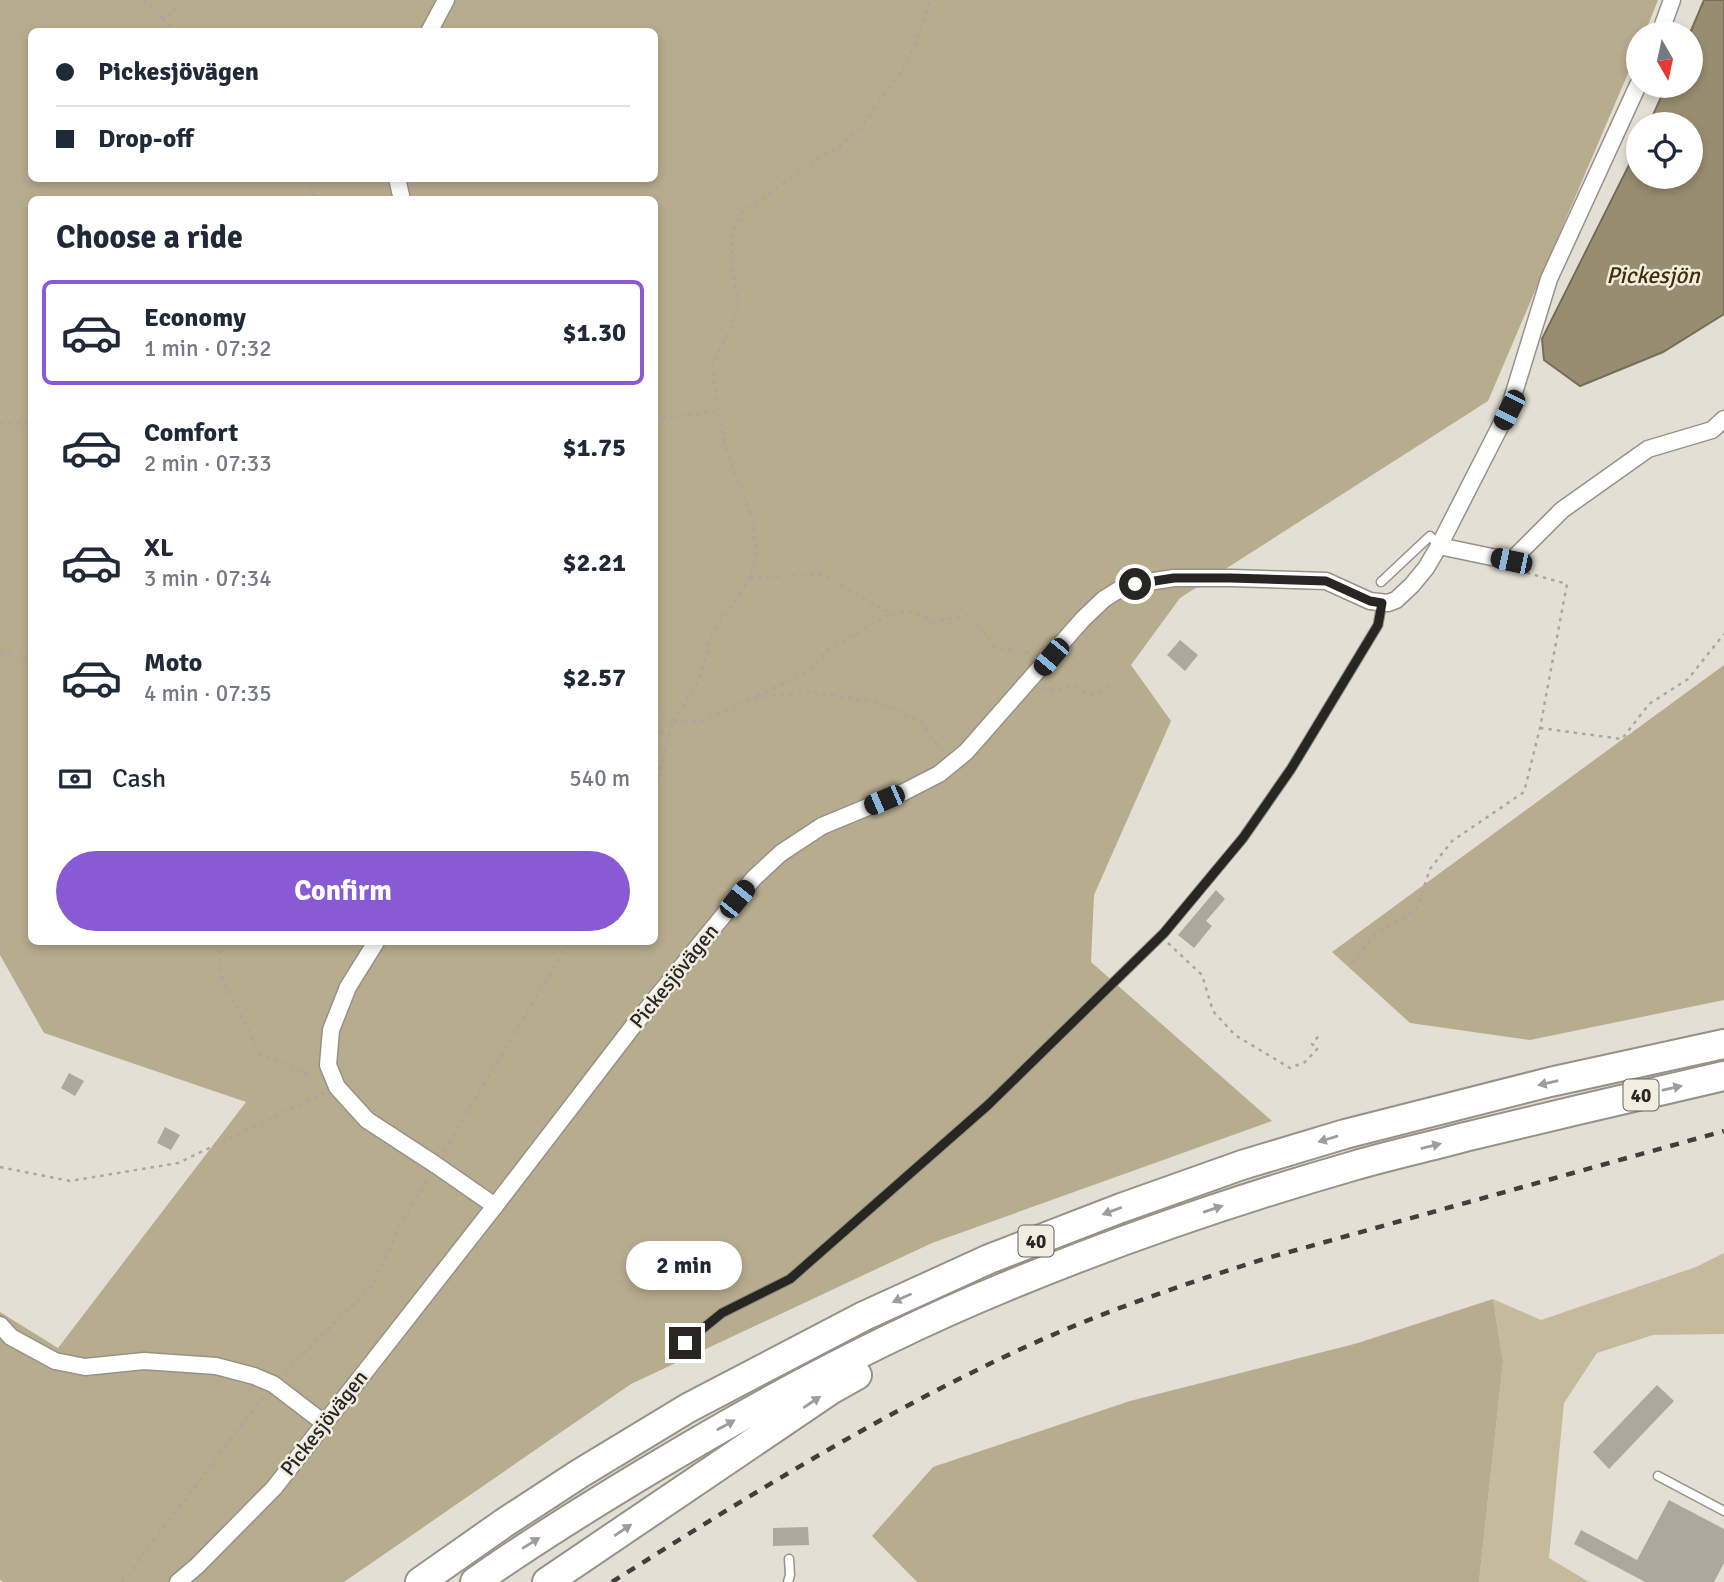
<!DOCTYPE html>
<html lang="en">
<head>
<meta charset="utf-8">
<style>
  :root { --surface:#fff; --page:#f6f6f7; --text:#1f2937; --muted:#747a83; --line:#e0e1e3; --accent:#885ad4 }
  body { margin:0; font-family:Signika,sans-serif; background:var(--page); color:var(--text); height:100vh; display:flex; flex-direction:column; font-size:26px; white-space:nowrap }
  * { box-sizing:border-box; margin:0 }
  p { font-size:23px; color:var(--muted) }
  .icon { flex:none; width:38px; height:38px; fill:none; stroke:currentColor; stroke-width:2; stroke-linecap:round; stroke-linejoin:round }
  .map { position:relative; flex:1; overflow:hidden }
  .side { position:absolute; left:28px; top:196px; width:630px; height:749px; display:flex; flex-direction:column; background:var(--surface); border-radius:10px; box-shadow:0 4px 10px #0003 }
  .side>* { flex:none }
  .hud { position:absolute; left:28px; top:28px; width:630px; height:154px; border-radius:10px; box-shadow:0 4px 10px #0003; display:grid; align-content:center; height:154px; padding:0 28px; background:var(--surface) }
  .needle { width:46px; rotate:171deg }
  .buttons { position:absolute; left:1626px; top:21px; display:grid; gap:14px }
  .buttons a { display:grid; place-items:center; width:77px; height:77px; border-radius:50%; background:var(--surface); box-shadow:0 4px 10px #0003; font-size:35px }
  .end { position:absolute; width:32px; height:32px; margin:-16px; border:9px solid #282622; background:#fff; box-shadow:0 0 0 4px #fff }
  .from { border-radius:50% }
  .bubble { position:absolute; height:49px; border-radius:24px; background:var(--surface); box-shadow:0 4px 10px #0003; font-size:23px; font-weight:700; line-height:49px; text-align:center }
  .car { position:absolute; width:21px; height:42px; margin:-21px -10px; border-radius:9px; box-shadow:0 0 5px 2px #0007; background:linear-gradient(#222 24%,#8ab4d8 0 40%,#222 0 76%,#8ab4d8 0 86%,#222 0) }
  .hud b { display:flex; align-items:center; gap:24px; height:66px; font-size:26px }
  .hud b+b { border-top:2px solid var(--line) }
  .hud i { width:18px; height:18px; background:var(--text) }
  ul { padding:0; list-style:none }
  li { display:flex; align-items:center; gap:21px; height:105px; margin:0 14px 10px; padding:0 14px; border:4px solid transparent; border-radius:10px }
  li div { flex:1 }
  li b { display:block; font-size:26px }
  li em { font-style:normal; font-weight:700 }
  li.selected { border-color:var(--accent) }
  li>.icon { width:63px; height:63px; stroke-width:1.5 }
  h2 { padding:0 28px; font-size:32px; line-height:84px }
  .pay { display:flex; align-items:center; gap:18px; height:77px; padding:0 28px; font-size:26px }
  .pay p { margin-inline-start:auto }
  .cta { display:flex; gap:14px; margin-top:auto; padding:14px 28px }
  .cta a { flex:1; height:80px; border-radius:42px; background:var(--accent); color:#fff; font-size:28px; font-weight:700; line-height:80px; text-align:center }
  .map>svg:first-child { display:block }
  .green { fill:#c6ba9d }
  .forest { fill:#b8ac8f; fill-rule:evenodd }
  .water { fill:#998d71; stroke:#776e59; stroke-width:2 }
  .building { fill:#aca89d }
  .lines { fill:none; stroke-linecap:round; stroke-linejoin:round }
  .lane-casing { stroke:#979287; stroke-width:11 }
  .street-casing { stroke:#979287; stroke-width:19 }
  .highway-casing { stroke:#979287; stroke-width:32 }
  .path { stroke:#aba79e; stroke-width:2.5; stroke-dasharray:3.5 5; stroke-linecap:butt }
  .lane { stroke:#fff; stroke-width:8 }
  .street { stroke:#fff; stroke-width:16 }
  .highway { stroke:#fff; stroke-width:28 }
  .rail { stroke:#423f3a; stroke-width:4.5; stroke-dasharray:9 9; stroke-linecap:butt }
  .oneway { fill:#9e9d9c }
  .route { stroke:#282622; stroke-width:9 }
  .labels { text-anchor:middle; stroke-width:5; stroke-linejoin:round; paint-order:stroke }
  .shield { fill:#f2ede1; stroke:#65625b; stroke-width:2 }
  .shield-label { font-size:19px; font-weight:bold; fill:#282622 }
  .street-label { font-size:21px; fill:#282622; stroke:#f2ede1 }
  .water-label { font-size:23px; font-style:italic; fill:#3e3009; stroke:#f2ede1 }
</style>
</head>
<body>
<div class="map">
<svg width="1724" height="1582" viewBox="0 0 1724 1582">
  <rect width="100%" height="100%" fill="#e4dfd4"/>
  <polygon class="green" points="1724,1253 1724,1334 1653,1335 1597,1353 1564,1403 1549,1558 1589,1582 1479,1582 1503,1362 1493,1299 1541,1320 1696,1267"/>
  <g class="forest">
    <path d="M0 0H1658L1645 33H1638V50L1488 401 1180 598 1131 665 1171 721 1094 895 1091 962 1272 1121 932 1243 631 1384 344 1582H4L0 1580V1312L58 1348 246 1102 44 1033 0 955ZM32 32H654V178H32ZM32 200H654V942H32Z"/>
    <polygon points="1724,665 1724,1000 1530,1040 1410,1023 1332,952"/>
    <polygon points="1493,1299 1503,1362 1479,1582 917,1582 872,1536 933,1467 1130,1401 1358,1343"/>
  </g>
  <polygon class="water" points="1704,0 1724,0 1724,314 1663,352 1580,386 1544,360 1542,339 1638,147 1638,177 1690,177 1690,124 1649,124 1666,86 1690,86 1690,33"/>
  <g class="building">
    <polygon points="1180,640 1198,655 1185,671 1167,655"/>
    <polygon points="1216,890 1225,899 1206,921 1212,926 1194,948 1178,935"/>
    <polygon points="69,1073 84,1081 75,1096 61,1088"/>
    <polygon points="165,1127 180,1135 171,1150 157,1143"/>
    <polygon points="1657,1385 1674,1401 1609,1469 1593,1452"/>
    <polygon points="1669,1500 1724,1529 1724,1563 1714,1582 1645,1582 1574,1544 1581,1530 1637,1560"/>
    <polygon points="808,1527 809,1545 773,1546 773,1528"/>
  </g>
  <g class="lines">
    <g class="lane-casing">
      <g id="lane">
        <polyline points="1381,582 1430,536 1439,546"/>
        <polyline points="685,1343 722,1313 790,1279 988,1105 1164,933 1243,838 1291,769 1378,625 1382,603"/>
        <polyline points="1658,1476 1724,1511"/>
        <polyline points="788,1582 790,1575 789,1559"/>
      </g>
    </g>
    <g class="street-casing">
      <g id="street">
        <polyline points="429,32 446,0"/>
        <polyline points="1660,33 1672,0"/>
        <polyline points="397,178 402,200"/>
        <polyline points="1439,546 1511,561 1562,510 1648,449 1712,430 1724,419"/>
        <polyline points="376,942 348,987 331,1030 328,1065 337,1087 367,1120 436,1165 495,1206"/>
        <polyline points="0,1325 11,1337 55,1361 85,1367 144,1361 216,1366 254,1376 273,1384 324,1423"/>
        <polyline points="178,1582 197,1566 274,1488 495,1206 634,1025 754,878 781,853 822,826 904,792 939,774 966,752 1083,619 1104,599 1120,589 1135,584 1174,578 1231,578 1326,581 1370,601 1388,603 1396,600 1412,585 1426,568 1439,546 1509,409 1549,279 1638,85"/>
      </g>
    </g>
    <g class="highway-casing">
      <g id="highway">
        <polyline points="420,1582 504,1523 579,1474 688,1408 864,1316 989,1259 1121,1208 1242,1165 1345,1134 1550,1082 1724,1044"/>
        <path d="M475 1582C533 1541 593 1504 653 1468 766 1400 883 1337 1005 1287 1118 1240 1235 1200 1353 1166 1390 1155 1428 1147 1465 1137 1551 1116 1638 1096 1724 1076"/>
        <polyline points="547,1582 832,1389 857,1375"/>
      </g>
    </g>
    <g class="path">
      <polyline points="144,0 172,28 170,32"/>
      <polyline points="160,17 174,14 176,0"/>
      <polyline points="305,178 313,191 314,200"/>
      <polyline points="654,419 718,411"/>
      <polyline points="0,424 32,422"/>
      <polyline points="750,578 822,574 891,614 913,611 933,622 970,615 995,647 1030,653"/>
      <polyline points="0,653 23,653 32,670"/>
      <polyline points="1043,687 1048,691 1073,686 1091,695 1110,686"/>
      <polyline points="757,696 809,671 828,650 890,614"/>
      <polyline points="654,713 673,722"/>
      <polyline points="1540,728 1622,739 1649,704 1688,679 1724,634"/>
      <polyline points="654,738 673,722 699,680 713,630 737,599 750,578 756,553 753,520 726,448 718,411 712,363 730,331 738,305 733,269 731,235 743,212 817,159 840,147 861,127 902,70 915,43 930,0"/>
      <polyline points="654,794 673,722 701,721 754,698 810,692 875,702 920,721 942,751"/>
      <polyline points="220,942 221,976 260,1054 314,1077"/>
      <polyline points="1168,943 1202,975 1213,1011 1235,1035 1290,1068 1305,1062 1318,1048 1312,1044 1321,1033"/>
      <polyline points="1352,963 1374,935 1416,910 1430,869 1452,841 1524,792 1540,728 1567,584 1524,572"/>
      <polyline points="444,1151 569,942"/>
      <polyline points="0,1167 70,1181 178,1163 324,1093"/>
      <polyline points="285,1372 374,1284 399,1227 429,1177"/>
      <polyline points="122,1582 264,1396"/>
    </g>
    <use href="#lane" class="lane"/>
    <use href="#street" class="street"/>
    <use href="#highway" class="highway"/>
    <path class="rail" d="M612 1582C745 1498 878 1415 1021 1349 1099 1313 1181 1285 1264 1259L1724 1131"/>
  </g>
  <defs><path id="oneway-solid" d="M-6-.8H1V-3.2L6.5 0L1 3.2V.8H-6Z" transform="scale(1.75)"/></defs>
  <g class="oneway">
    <use href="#oneway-solid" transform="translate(1548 1083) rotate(167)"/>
    <use href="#oneway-solid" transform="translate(1672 1088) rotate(-13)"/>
    <use href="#oneway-solid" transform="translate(1328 1139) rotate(163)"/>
    <use href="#oneway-solid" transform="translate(1431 1146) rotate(-14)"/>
    <use href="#oneway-solid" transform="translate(1213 1209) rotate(-19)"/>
    <use href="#oneway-solid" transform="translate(1112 1211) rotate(159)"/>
    <use href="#oneway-solid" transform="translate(902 1298) rotate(156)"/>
    <use href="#oneway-solid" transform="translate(812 1402) rotate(-34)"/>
    <use href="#oneway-solid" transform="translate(726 1425) rotate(-29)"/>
    <use href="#oneway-solid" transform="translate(623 1530) rotate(-34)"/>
    <use href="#oneway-solid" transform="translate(531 1543) rotate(-32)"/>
  </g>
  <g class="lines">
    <polyline class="route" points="685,1343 722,1313 790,1279 988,1105 1164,933 1243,838 1291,769 1378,625 1382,603 1370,601 1326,581 1231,578 1174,578 1135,584"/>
  </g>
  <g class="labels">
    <g class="shield">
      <rect x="1623.5" y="1079.5" width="35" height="31" rx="5"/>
      <rect x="1018.5" y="1225.5" width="35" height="31" rx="5"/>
    </g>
    <g class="shield-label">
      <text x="1641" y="1102">40</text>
      <text x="1036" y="1248">40</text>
    </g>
    <g class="street-label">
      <text transform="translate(674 976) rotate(-51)" y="7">Pickesjövägen</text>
      <text transform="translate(324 1423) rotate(-52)" y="7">Pickesjövägen</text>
    </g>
    <g class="water-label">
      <text x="1653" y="283">Pickesjön</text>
    </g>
  </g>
</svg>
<div class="buttons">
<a><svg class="needle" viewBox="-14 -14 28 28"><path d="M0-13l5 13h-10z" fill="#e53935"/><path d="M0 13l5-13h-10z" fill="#747a83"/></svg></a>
<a><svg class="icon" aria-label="locate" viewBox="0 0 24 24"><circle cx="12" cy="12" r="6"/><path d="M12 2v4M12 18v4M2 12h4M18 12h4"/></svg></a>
</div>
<i class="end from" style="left:1135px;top:584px"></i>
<i class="end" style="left:685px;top:1343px"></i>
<div class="bubble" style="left:626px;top:1241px;width:116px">2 min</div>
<i class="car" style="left:1509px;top:410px;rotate:207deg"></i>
<i class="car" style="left:1511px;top:561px;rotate:282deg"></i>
<i class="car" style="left:1051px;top:657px;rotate:220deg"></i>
<i class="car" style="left:884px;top:800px;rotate:247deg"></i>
<i class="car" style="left:737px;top:899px;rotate:39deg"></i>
<div class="hud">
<b><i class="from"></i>Pickesjövägen</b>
<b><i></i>Drop-off</b>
</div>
<section class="side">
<h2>Choose a ride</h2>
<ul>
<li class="selected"><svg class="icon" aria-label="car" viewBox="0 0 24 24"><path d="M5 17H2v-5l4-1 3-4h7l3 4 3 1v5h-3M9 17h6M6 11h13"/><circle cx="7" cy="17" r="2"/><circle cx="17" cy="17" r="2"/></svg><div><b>Economy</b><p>1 min · 07:32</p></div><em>$1.30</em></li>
<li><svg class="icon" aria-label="car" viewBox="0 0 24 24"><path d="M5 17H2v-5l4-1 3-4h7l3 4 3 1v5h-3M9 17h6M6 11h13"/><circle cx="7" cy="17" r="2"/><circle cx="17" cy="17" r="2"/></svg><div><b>Comfort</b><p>2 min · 07:33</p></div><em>$1.75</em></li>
<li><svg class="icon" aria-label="car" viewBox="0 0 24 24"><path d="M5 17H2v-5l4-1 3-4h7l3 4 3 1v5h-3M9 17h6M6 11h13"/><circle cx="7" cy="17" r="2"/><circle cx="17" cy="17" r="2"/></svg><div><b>XL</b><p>3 min · 07:34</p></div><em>$2.21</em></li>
<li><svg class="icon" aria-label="car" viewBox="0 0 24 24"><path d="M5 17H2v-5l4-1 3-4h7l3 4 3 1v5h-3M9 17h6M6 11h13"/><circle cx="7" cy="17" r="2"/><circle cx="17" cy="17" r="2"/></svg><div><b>Moto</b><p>4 min · 07:35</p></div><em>$2.57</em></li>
</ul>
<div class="pay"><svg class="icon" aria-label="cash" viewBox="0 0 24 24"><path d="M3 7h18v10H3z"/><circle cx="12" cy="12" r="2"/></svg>Cash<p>540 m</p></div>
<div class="cta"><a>Confirm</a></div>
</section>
</div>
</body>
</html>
